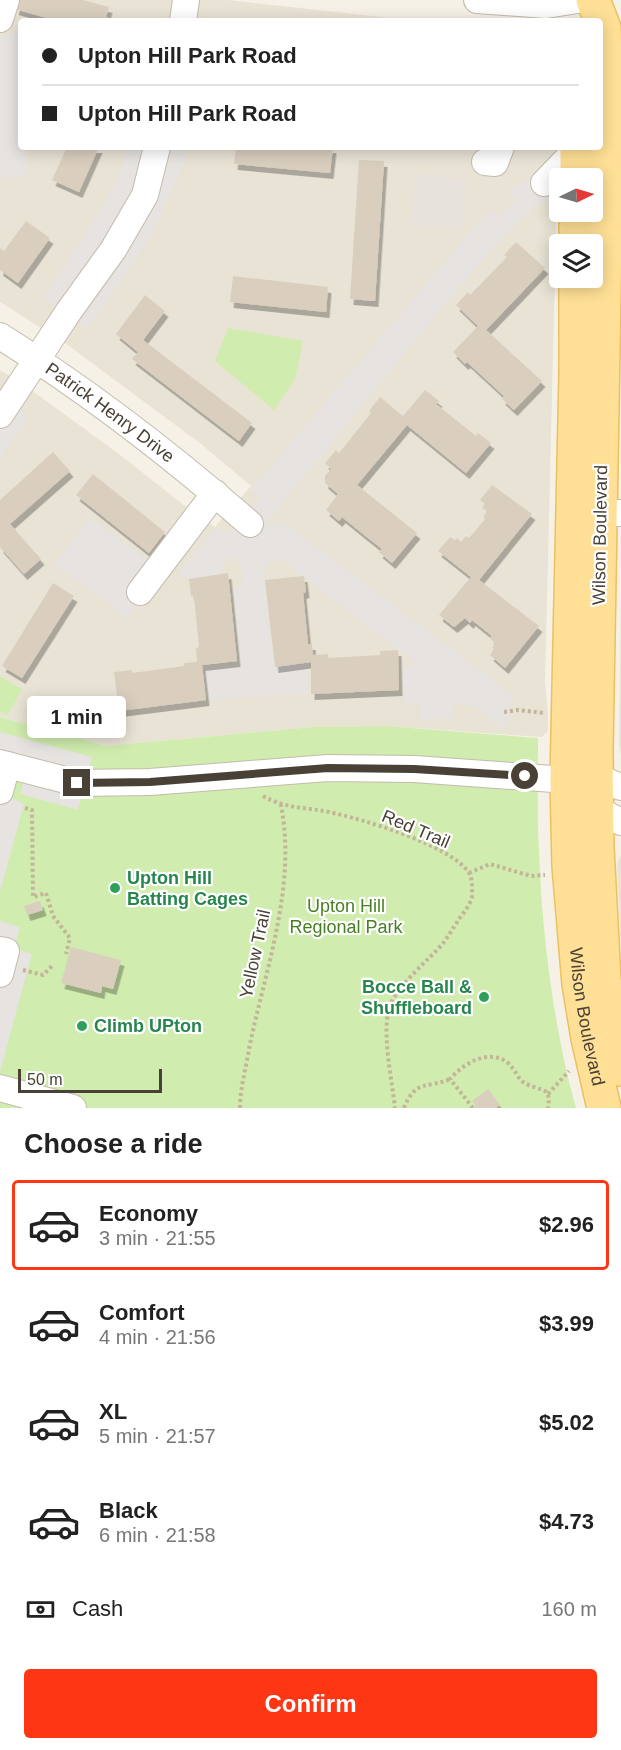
<!DOCTYPE html>
<html lang="en">
<head>
<meta charset="utf-8">
<style>
  :root { --surface:#fff; --page:#f2f2f2; --text:#222; --muted:#767676; --line:#e0e0e0; --accent:#ff3614 }
  body { margin:0; font-family:Arial,sans-serif; background:var(--page); color:var(--text); height:100vh; display:flex; flex-direction:column; font-size:22px; white-space:nowrap }
  * { box-sizing:border-box; margin:0 }
  p { font-size:20px; color:var(--muted) }
  .icon { flex:none; width:33px; height:33px; fill:none; stroke:currentColor; stroke-width:2; stroke-linecap:round; stroke-linejoin:round }
  .map { position:relative; height:1108px; overflow:hidden }
  .panel { display:flex; flex-direction:column; background:var(--surface); flex:1 }
  .panel>* { flex:none }
  .hud { position:absolute; left:18px; top:18px; width:585px; height:132px; border-radius:6px; box-shadow:0 3px 15px #0003; display:grid; align-content:center; height:132px; padding:0 24px; background:var(--surface) }
  .needle { width:39px; rotate:85deg }
  .fabs { position:absolute; left:549px; top:168px; display:grid; gap:12px }
  .fabs a { display:grid; place-items:center; width:54px; height:54px; border-radius:6px; background:var(--surface); box-shadow:0 3px 15px #0003; font-size:30px }
  .scale { position:absolute; left:18px; bottom:15px; width:144px; box-sizing:border-box; padding-left:6px; border:3px solid #494136; border-top:0; font-size:16px; line-height:21px; white-space:nowrap; color:#494136; -webkit-text-stroke:4px #fff; paint-order:stroke }
  .end { position:absolute; width:27px; height:27px; margin:-14px; border:8px solid #494136; background:#fff; box-shadow:0 0 0 3px #fff }
  .from { border-radius:50% }
  .bubble { position:absolute; height:42px; border-radius:6px; background:var(--surface); box-shadow:0 3px 15px #0003; font-size:20px; font-weight:700; line-height:42px; text-align:center }
  .hud b { display:flex; align-items:center; gap:21px; height:57px; font-size:22px }
  .hud b+b { border-top:2px solid var(--line) }
  .hud i { width:15px; height:15px; background:var(--text) }
  ul { padding:0; list-style:none }
  li { display:flex; align-items:center; gap:18px; height:90px; margin:0 12px 9px; padding:0 12px; border:3px solid transparent; border-radius:6px }
  li div { flex:1 }
  li b { display:block; font-size:22px }
  li em { font-style:normal; font-weight:700 }
  li.on { border-color:var(--accent) }
  li>.icon { width:54px; height:54px; stroke-width:1.5 }
  h2 { padding:0 24px; font-size:27px; line-height:72px }
  .pay { display:flex; align-items:center; gap:15px; height:66px; padding:0 24px; font-size:22px }
  .pay p { margin-inline-start:auto }
  .cta { display:flex; gap:12px; margin-top:auto; padding:12px 24px }
  .cta a { flex:1; height:69px; border-radius:6px; background:var(--accent); color:#fff; font-size:24px; font-weight:700; line-height:69px; text-align:center }
  .map>svg:first-child { display:block }
  .residential { fill:#e9e3d5 }
  .industrial { fill:#e7e2dc }
  .green { fill:#d0ecae }
  .parking { fill:#e6e3e0 }
  .building { fill:#dacfbf; filter:url(#shadow) }
  .lines { fill:none; stroke-linecap:round; stroke-linejoin:round }
  .minor-casing { stroke:#c4bbac; stroke-width:28 }
  .major-casing { stroke:#ecc05e; stroke-width:36 }
  .path { stroke:#c4b499; stroke-width:4; stroke-dasharray:3 3; stroke-linecap:butt }
  .minor { stroke:#fff; stroke-width:26 }
  .major { stroke:#ffe096; stroke-width:33 }
  .route { stroke:#494136; stroke-width:8 }
  .leisure-dot { fill:#2e9e5b; stroke:#fff; stroke-width:2 }
  .labels { text-anchor:middle; stroke-width:4.5; stroke-linejoin:round; paint-order:stroke }
  .street-label { font-size:18px; fill:#494136; stroke:#fff }
  .leisure-label { font-size:18px; font-weight:bold; fill:#27864d; stroke:#fff; text-anchor:start }
  .park-label { font-size:18px; fill:#477f24; stroke:#fff }
</style>
</head>
<body>
<div class="map">
<svg width="621" height="1108" viewBox="0 0 621 1108">
  <defs>
    <filter id="shadow"><feDropShadow dx="3.5" dy="6" stdDeviation="0" flood-color="#0004"/></filter>
  </defs>
  <rect width="100%" height="100%" fill="#f5f1e7"/>
  <g class="residential">
    <polygon points="0,0 228,0 417,21 21,21 21,147 558,147 545,681 548,718 548,731 542,737 384,726 313,727 106,746 65,734 42,733 38,728 0,717 0,370 27,387 115,451 189,509 215,527 251,486 201,444 69,346 0,302"/>
    <polygon points="621,600 621,755 619,743"/>
    <polygon points="621,855 621,947 617,863"/>
  </g>
  <polygon class="industrial" points="416,173 467,179 461,231 410,225"/>
  <g class="green">
    <polygon points="228,328 303,341 295,379 274,410 215,361"/>
    <polygon points="0,676 22,689 7,716 0,712"/>
    <path d="M0 717 38 728 42 733 65 734 106 746 313 727 384 726 538 738C538 777 537 815 539 853 542 935 554 1030 576 1108H0Z"/>
  </g>
  <g class="parking">
    <polygon points="21,32 21,147 43,147 26,152 28,175 0,179 0,37"/>
    <polygon points="128,147 187,147 184,165 147,243 88,328 43,298 114,188"/>
    <polygon points="537,174 549,200 538,204 525,214 468,276 264,525 267,527 283,522 512,695 508,723 502,727 478,708 453,703 453,719 421,720 420,703 404,703 402,665 414,665 415,663 284,561 275,559 268,563 264,573 270,639 275,666 307,662 308,693 208,700 205,669 238,666 241,663 233,589 243,584 240,564 231,558 226,559 220,574 189,579 178,574 214,530 230,531 259,500 261,496 250,491 488,211 500,216 517,198 508,192 529,177"/>
    <polygon points="0,394 30,416 0,459"/>
    <polygon points="90,518 164,571 127,617 55,564"/>
    <polygon points="0,732 92,757 78,810 20,794 24,780 16,780 9,797 24,804 0,892"/>
    <polygon points="0,921 20,927 15,945 16,949 32,954 0,1072"/>
  </g>
  <g class="building">
    <polygon points="18,0 83,0 109,7 106,17 118,21 57,21 15,9"/>
    <polygon points="67,147 99,147 79,192 52,180"/>
    <polygon points="236,147 333,147 330,173 234,164"/>
    <polygon points="359,160 384,161 375,301 350,299"/>
    <polygon points="26,221 50,238 18,283 0,270 0,248 4,251"/>
    <polygon points="516,242 545,268 486,330 542,381 514,410 502,399 504,396 467,362 465,364 453,352 478,326 456,305 468,292 470,295 507,257 504,255"/>
    <polygon points="233,276 328,287 326,312 230,302"/>
    <polygon points="145,295 165,311 143,340 252,423 239,441 132,359 138,352 116,334"/>
    <polygon points="425,390 439,401 436,404 476,436 478,433 491,443 466,473 407,425 357,485 417,533 392,563 379,552 382,549 363,534 342,517 339,521 326,510 338,494 325,483 325,476 331,469 325,463 336,450 339,453 371,413 369,411 380,397 403,416"/>
    <polygon points="53,452 70,471 10,524 41,559 24,574 0,547 0,500"/>
    <polygon points="93,474 165,532 149,553 76,495"/>
    <polygon points="492,485 532,514 479,580 539,626 505,668 490,655 494,649 492,648 495,643 490,638 492,636 472,620 470,623 465,618 454,627 439,615 471,577 438,551 450,537 455,540 457,538 461,542 466,536 469,538 485,519 483,517 487,511 482,508 485,504 480,500"/>
    <polygon points="228,573 237,661 202,665 206,700 119,711 114,672 132,670 132,673 184,666 184,663 197,662 196,648 199,647 194,596 191,596 189,579"/>
    <polygon points="304,576 306,592 303,593 308,644 312,644 313,655 328,654 328,658 380,655 380,651 398,650 399,690 311,694 311,662 275,667 265,580"/>
    <polygon points="53,583 74,596 22,678 2,666"/>
    <polygon points="40,901 43,910 27,915 24,906"/>
    <polygon points="71,947 121,960 113,989 102,986 101,993 61,983"/>
    <polygon points="488,1089 500,1105 496,1108 477,1108 472,1101"/>
  </g>
  <g class="lines">
    <g class="minor-casing">
      <g id="minor">
        <polyline points="477,0 546,5 578,0"/>
        <polyline points="0,19 6,0"/>
        <polyline points="183,21 186,0"/>
        <polyline points="485,162 495,163 501,147"/>
        <polyline points="544,183 577,149"/>
        <path id="s1" d="M0 336C88 391 172 456 250 524"/>
        <polyline points="0,415 69,311 113,250 145,195 157,147"/>
        <polyline points="582,513 621,513"/>
        <polyline points="140,592 215,493"/>
        <polyline points="0,763 77,783 150,782 328,768 414,769 567,780 596,777 621,787"/>
        <polyline points="0,791 7,765"/>
        <polyline points="586,799 596,809 621,822"/>
        <polyline points="0,950 6,951 0,974"/>
        <polyline points="0,1088 73,1108"/>
      </g>
    </g>
    <g class="major-casing">
      <g id="major">
        <polyline points="593,0 604,28 607,120 596,751 597,847 604,980 621,1069"/>
        <polyline points="577,178 577,147"/>
        <polyline points="576,244 576,212"/>
        <path id="s2" d="M576 278V374L567 780 569 866 579 984 588 1038 604 1108"/>
      </g>
    </g>
    <g class="path">
      <polyline points="504,712 518,710 545,713"/>
      <path d="M263 796C286 809 305 807 329 812 362 819 451 845 469 873 473 880 472 888 472 896 471 904 464 912 459 919 454 927 449 935 444 942 428 962 392 988 388 1013 383 1039 392 1081 395 1108"/>
      <polyline points="25,808 32,810 33,897 46,893 53,916 70,938 66,954"/>
      <polyline points="469,873 490,864 531,876 545,875"/>
      <polyline points="23,970 43,975 53,965"/>
      <polyline points="548,1094 569,1071"/>
      <path d="M240 1108C240 1088 246 1069 249 1049 265 970 297 886 281 805"/>
      <path d="M404 1108C416 1078 428 1089 450 1079"/>
      <path d="M473 1108 450 1079C464 1063 489 1048 508 1063 515 1069 517 1077 523 1082 529 1086 538 1088 545 1091 550 1096 549 1101 548 1108"/>
    </g>
    <use href="#minor" class="minor"/>
    <use href="#major" class="major"/>
  </g>
  <g class="lines">
    <polyline class="route" points="77,783 150,782 328,768 414,769 525,776"/>
  </g>
  <g class="leisure-dot">
    <circle cx="115" cy="888" r="6"/>
    <circle cx="484" cy="997" r="6"/>
    <circle cx="82" cy="1026" r="6"/>
  </g>
  <g class="labels">
    <g class="street-label">
      <text dy="6" stroke="none"><textPath href="#s1" startOffset="134">Patrick Henry Drive</textPath></text>
      <text transform="translate(600 535) rotate(-89)" y="6">Wilson Boulevard</text>
      <text transform="translate(416 829) rotate(23)" y="6">Red Trail</text>
      <text transform="translate(255 954) rotate(-78)" y="6">Yellow Trail</text>
      <text dy="6" stroke="none"><textPath href="#s2" startOffset="740">Wilson Boulevard</textPath></text>
    </g>
    <g class="leisure-label">
      <text x="127" y="884">Upton Hill<tspan x="127" dy="21">Batting Cages</tspan></text>
      <text x="472" y="993" text-anchor="end">Bocce Ball &amp;<tspan x="472" dy="21">Shuffleboard</tspan></text>
      <text x="94" y="1032">Climb UPton</text>
    </g>
    <g class="park-label">
      <text x="346" y="912">Upton Hill<tspan x="346" dy="21">Regional Park</tspan></text>
    </g>
  </g>
</svg>
<div class="fabs">
<a><svg class="needle" viewBox="-14 -14 28 28"><path d="M0-13l5 13h-10z" fill="#e53935"/><path d="M0 13l5-13h-10z" fill="#767676"/></svg></a>
<a><svg class="icon" aria-label="layers" viewBox="0 0 24 24"><path d="M12 4l9 5-9 5-9-5zM3 14l9 5 9-5"/></svg></a>
</div>
<div class="scale">50 m</div>
<i class="end from" style="left:525px;top:776px"></i>
<i class="end" style="left:77px;top:783px"></i>
<div class="bubble" style="left:27px;top:696px;width:99px">1 min</div>
<div class="hud">
<b><i class="from"></i>Upton Hill Park Road</b>
<b><i></i>Upton Hill Park Road</b>
</div>
</div>
<section class="panel">
<h2>Choose a ride</h2>
<ul>
<li class="on"><svg class="icon" aria-label="car" viewBox="0 0 24 24"><path d="M5 17H2v-5l4-1 3-4h7l3 4 3 1v5h-3M9 17h6M6 11h13"/><circle cx="7" cy="17" r="2"/><circle cx="17" cy="17" r="2"/></svg><div><b>Economy</b><p>3 min · 21:55</p></div><em>$2.96</em></li>
<li><svg class="icon" aria-label="car" viewBox="0 0 24 24"><path d="M5 17H2v-5l4-1 3-4h7l3 4 3 1v5h-3M9 17h6M6 11h13"/><circle cx="7" cy="17" r="2"/><circle cx="17" cy="17" r="2"/></svg><div><b>Comfort</b><p>4 min · 21:56</p></div><em>$3.99</em></li>
<li><svg class="icon" aria-label="car" viewBox="0 0 24 24"><path d="M5 17H2v-5l4-1 3-4h7l3 4 3 1v5h-3M9 17h6M6 11h13"/><circle cx="7" cy="17" r="2"/><circle cx="17" cy="17" r="2"/></svg><div><b>XL</b><p>5 min · 21:57</p></div><em>$5.02</em></li>
<li><svg class="icon" aria-label="car" viewBox="0 0 24 24"><path d="M5 17H2v-5l4-1 3-4h7l3 4 3 1v5h-3M9 17h6M6 11h13"/><circle cx="7" cy="17" r="2"/><circle cx="17" cy="17" r="2"/></svg><div><b>Black</b><p>6 min · 21:58</p></div><em>$4.73</em></li>
</ul>
<div class="pay"><svg class="icon" aria-label="cash" viewBox="0 0 24 24"><path d="M3 7h18v10H3z"/><circle cx="12" cy="12" r="2"/></svg>Cash<p>160 m</p></div>
<div class="cta"><a>Confirm</a></div>
</section>
</body>
</html>
